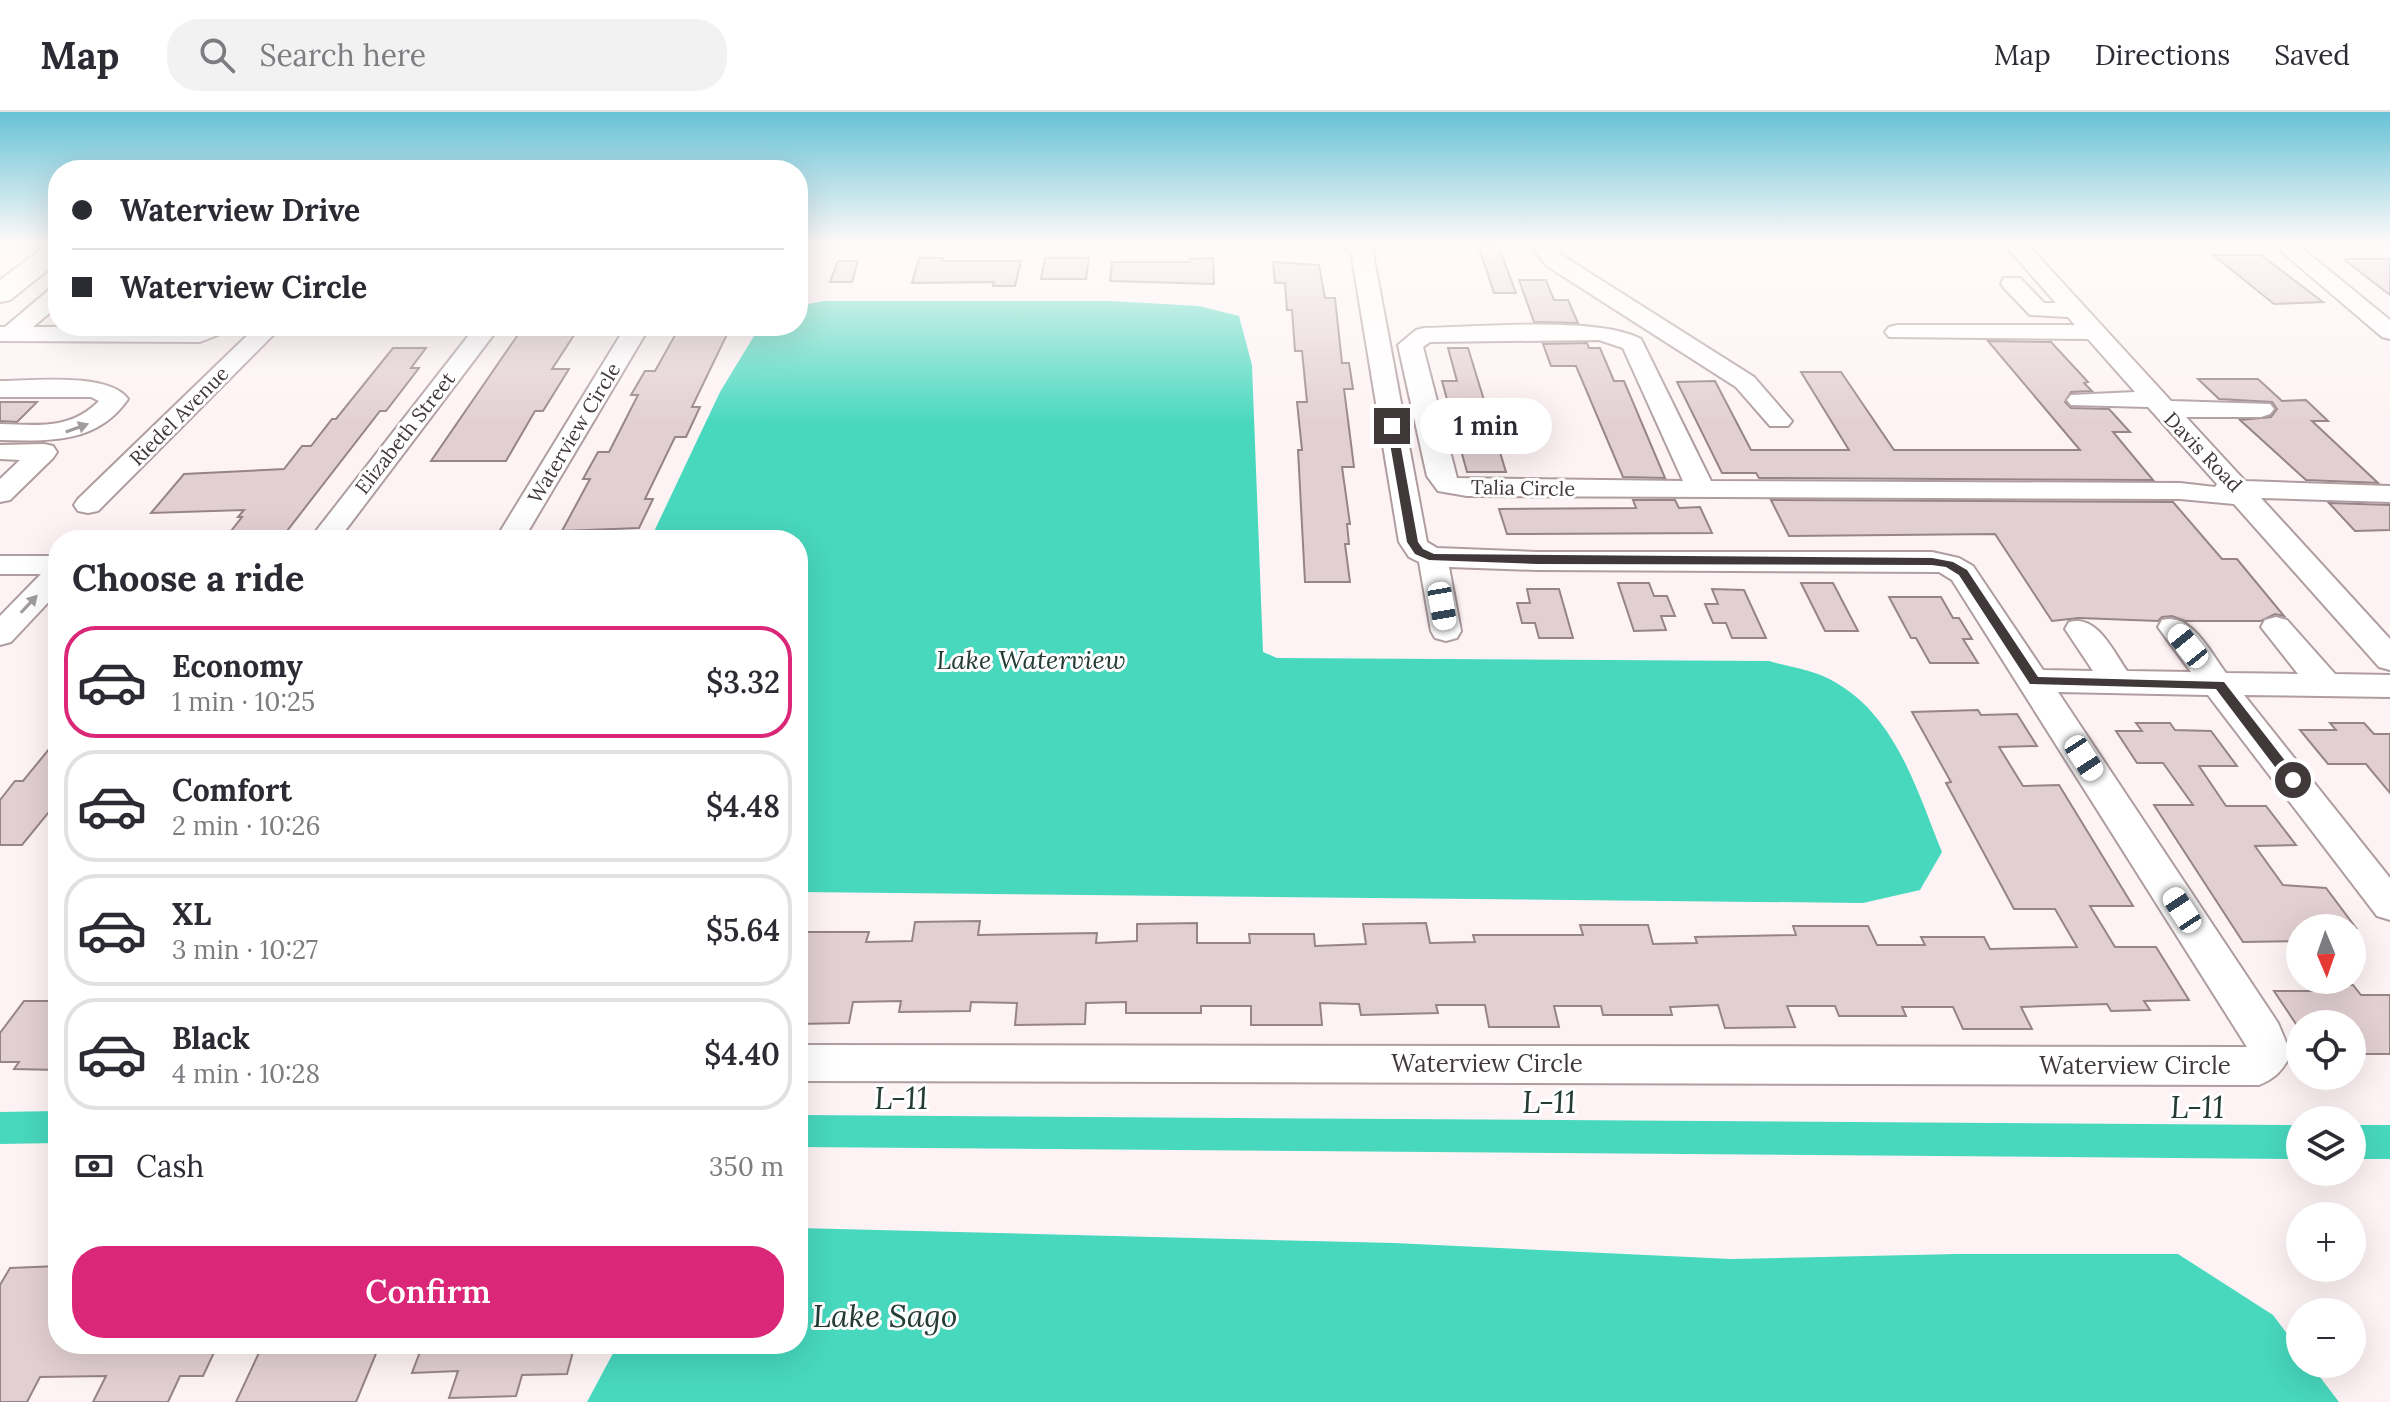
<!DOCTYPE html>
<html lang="en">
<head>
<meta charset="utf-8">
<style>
  :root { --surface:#fff; --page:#f2f2f3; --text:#2b2b33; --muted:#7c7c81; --line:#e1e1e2; --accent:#db2777 }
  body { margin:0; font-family:Lora,serif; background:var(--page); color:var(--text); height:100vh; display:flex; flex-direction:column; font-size:30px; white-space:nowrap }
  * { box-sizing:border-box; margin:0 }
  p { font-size:26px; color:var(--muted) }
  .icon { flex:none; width:44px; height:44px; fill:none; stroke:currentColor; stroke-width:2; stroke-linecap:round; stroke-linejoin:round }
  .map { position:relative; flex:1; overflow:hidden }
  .sheet { position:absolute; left:48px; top:418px; width:760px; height:824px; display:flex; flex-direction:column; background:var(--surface); border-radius:32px; box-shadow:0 8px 32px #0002 }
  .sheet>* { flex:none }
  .top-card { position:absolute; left:48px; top:48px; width:760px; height:176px; border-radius:32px; box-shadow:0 8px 32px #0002; display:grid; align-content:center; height:176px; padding:0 24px; background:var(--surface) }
  .needle { width:52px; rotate:178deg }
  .controls { position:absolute; left:2286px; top:802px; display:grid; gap:16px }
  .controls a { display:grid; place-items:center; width:80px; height:80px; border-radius:50%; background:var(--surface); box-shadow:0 8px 32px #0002; font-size:40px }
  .end { position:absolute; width:36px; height:36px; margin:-18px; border:10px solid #403839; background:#fff; box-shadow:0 0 0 4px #fff }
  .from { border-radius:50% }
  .bubble { position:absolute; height:56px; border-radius:28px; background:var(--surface); box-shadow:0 8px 32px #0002; font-size:26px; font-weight:600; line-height:56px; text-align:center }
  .car { position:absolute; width:24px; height:48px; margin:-24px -12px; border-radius:10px; box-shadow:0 0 6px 2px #0007; background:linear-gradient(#fff 24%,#345 0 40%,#fff 0 76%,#345 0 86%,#fff 0) }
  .top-card b { display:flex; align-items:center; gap:28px; height:76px; font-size:30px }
  .top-card b+b { border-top:2px solid var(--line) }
  .top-card i { width:20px; height:20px; background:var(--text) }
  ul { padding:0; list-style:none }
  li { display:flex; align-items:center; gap:24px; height:112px; margin:0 16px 12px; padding:0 8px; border:4px solid var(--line); border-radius:32px }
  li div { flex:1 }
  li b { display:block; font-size:30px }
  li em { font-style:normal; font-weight:600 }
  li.current { border-color:var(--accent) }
  li>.icon { width:72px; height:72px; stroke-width:1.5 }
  h2 { padding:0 24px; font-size:36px; line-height:96px }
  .pay { display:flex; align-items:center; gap:20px; height:88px; padding:0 24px; font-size:30px }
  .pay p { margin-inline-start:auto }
  .action { display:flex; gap:16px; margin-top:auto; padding:16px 24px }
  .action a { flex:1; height:92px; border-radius:32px; background:var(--accent); color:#fff; font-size:32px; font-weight:600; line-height:92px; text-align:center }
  header { display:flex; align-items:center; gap:48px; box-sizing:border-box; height:112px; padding:0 40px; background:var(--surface); border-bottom:2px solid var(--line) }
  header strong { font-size:38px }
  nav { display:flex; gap:44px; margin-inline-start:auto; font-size:28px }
  .search { width:560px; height:72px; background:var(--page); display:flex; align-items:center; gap:20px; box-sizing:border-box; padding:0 28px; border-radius:32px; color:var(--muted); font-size:30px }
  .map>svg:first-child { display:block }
  .water { fill:#47d8be }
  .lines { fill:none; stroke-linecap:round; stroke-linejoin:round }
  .canal { fill:#47d8be; fill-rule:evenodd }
  .building { fill:#e2cfd2; stroke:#968487; stroke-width:2 }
  .minor-casing { stroke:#af9da0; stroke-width:4 }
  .major-casing { stroke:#af9da0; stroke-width:4 }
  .minor { fill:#fff; fill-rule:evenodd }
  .major { fill:#fff; fill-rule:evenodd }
  .oneway { fill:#a09c9c }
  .route { fill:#403839 }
  .labels { text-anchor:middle; stroke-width:6; stroke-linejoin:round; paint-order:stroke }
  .far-street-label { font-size:20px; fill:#403839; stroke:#fff }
  .street-label { font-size:24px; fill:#403839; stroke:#fff }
  .water-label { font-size:26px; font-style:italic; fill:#243b36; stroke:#fff }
  .near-water-label { font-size:32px; font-style:italic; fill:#243b36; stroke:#fff }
</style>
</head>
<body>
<header>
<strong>Map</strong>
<div class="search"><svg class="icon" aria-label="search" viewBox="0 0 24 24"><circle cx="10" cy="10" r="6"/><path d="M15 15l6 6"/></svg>Search here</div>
<nav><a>Map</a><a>Directions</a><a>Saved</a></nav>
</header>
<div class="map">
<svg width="2390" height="1290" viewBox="0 0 2390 1290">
  <rect width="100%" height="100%" fill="#fef3f4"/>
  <g class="water">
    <path d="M824 189H1110L1199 194 1239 204 1252 253 1263 540 1277 546 1769 549C1786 554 1807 557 1823 564 1894 596 1915 674 1942 740L1920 778 1863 791 798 780V428H650L720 280 757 219 764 214H798V194Z"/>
    <polygon points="798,1116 1394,1131 1731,1147 1956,1142 2178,1142 2273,1203 2300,1239 2300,1252 2310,1252 2339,1290 587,1290 618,1232 798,1232"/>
  </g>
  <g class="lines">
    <g class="canal">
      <polygon points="58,999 58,1031 0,1032 0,1000"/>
      <polygon points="798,1003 2300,1013 2300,1047 798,1035"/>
      <rect x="2352" y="1013" width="38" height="34"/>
    </g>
  </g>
  <g class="building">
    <polygon points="1478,133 1498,133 1516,181 1494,181"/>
    <polygon points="2213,143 2261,143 2323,190 2274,192"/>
    <polygon points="919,146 943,146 942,149 1021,149 1015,174 993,174 994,170 912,171"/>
    <polygon points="1045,146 1089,146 1086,167 1041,167"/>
    <polygon points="1213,146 1214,172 1110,169 1112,150 1190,150 1190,147"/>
    <polygon points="2345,147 2390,147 2390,183 2347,150"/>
    <polygon points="838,149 858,149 852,170 830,170"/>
    <polygon points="1273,150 1319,153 1325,186 1335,186 1342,251 1349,251 1353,277 1344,277 1354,355 1342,355 1350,412 1347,412 1349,432 1345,432 1350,470 1305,470 1298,338 1302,338 1297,290 1307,290 1302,239 1295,239 1292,198 1287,198 1285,171 1275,171"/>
    <polygon points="1519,168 1546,168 1554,188 1568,188 1578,211 1534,210"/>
    <polygon points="524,214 580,214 552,257 569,257 543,299 535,299 506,349 431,349"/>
    <polygon points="686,214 731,214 692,295 700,295 686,325 675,325 645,387 653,387 639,416 562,419 590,367 583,367 598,340 609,340 638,283 631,283 645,259 655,259 679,216"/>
    <polygon points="1988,229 2051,230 2088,270 2084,271 2092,279 2071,280 2065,290 2071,296 2109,297 2130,320 2113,320 2153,368 1759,366 1756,361 1722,361 1677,270 1715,269 1751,338 1849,338 1801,260 1841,260 1894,338 2080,338"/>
    <polygon points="1587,231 1589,236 1600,236 1614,269 1624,269 1665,366 1623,365 1576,254 1551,254 1543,232"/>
    <polygon points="393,236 426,236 411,256 419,256 386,299 380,299 280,428 224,428 242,405 238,405 244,398 151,401 184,362 284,357 302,334 311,334 332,307 336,307"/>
    <polygon points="1448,236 1468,236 1506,360 1467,360 1442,269 1457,269"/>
    <polygon points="2198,267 2258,267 2282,289 2306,288 2328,309 2312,309 2378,371 2306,368 2240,308 2271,305 2277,297 2272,290 2219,287"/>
    <polygon points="0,290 37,290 17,310 0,309"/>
    <polygon points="1633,388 1675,388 1679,396 1700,395 1712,421 1507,422 1499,397 1636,396"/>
    <polygon points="1771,388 2173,390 2222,447 2237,447 2284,504 2275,502 2261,509 2185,509 2172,504 2162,505 2158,509 2079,506 2052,509 1995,422 1789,424"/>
    <polygon points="2329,391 2390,393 2390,418 2355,419"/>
    <polygon points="1618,471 1649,471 1654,484 1667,484 1675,504 1661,504 1666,518 1634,519"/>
    <polygon points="1801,471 1833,471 1858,519 1825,519"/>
    <polygon points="1527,477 1559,477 1573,526 1539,526 1535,511 1522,511 1517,491 1530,491"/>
    <polygon points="1712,477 1744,478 1766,526 1732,526 1726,511 1713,511 1705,492 1718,492"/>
    <polygon points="1889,485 1941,485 1953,506 1959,506 1972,527 1963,527 1978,551 1930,551 1916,526 1911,526"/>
    <polygon points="1978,598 1981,603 2017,602 2037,634 1999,635 2023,674 2059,673 2133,794 2090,794 2115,835 2156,835 2189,888 2144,889 2150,898 2111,899 2107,892 2021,895 2032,917 1963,917 1953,895 1902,895 1906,904 1839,904 1835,894 1787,894 1795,915 1725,916 1718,893 1670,895 1672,903 1603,903 1601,894 1554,894 1559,915 1489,915 1485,893 1436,893 1438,901 1361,903 1359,892 1320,891 1322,913 1251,913 1251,894 1201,894 1201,901 1126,901 1126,890 1086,891 1085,912 1015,913 1017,891 971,890 970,899 899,900 901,889 853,890 849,911 798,912 798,843 803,820 869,820 866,830 912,829 915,810 980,809 978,823 1097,821 1096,831 1137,829 1137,812 1197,811 1197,831 1250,831 1249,822 1314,822 1315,834 1366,832 1363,812 1426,811 1430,831 1475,830 1473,823 1583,823 1580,813 1648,813 1653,832 1697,831 1695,825 1796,823 1793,814 1868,814 1877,833 1925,833 1921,825 1984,825 1990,837 2077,835 2055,797 2014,797 1946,671 1951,670 1912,600"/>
    <polygon points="2136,611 2170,611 2175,618 2211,619 2237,654 2199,654 2226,694 2266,694 2296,733 2255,734 2283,773 2326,776 2356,816 2300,816 2300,829 2243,830 2154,693 2193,693 2163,651 2137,651 2116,619 2142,619"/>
    <polygon points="2330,611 2364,611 2374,622 2390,622 2390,681 2366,652 2328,652 2300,618 2336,618"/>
    <polygon points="58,626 58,689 22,733 0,733 0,688 15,669 23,669"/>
    <polygon points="2316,873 2353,873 2361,883 2390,883 2390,942 2364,942 2352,925 2352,912 2296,912 2274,879 2320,879"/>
    <polygon points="24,889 58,889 58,958 14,957 19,950 0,950 0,921"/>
    <polygon points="58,1154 58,1232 218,1232 203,1264 180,1264 168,1290 93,1290 106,1264 40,1265 27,1290 0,1290 0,1173 10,1156"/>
    <polygon points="263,1232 380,1232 356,1290 236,1290"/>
    <polygon points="423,1232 575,1232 567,1262 522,1263 516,1284 449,1286 458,1259 412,1261"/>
  </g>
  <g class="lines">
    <g class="minor-casing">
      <g id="minor">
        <path d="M1342 133H1370L1372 136 1427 430 1437 436 1537 440H1932L1959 446 1973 454 2043 558 2093 559 2065 517 2069 510C2097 502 2113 539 2127 559L2191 560 2158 515 2162 508C2191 500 2210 540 2226 561L2298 562 2261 515 2265 508 2276 505 2287 508 2335 562 2390 563V585L2244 583 2390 766V808L2377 804 2208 583 2058 580 2278 911 2291 942C2283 958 2276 966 2259 973L798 969V933L2247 935 1952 468 1939 460 1537 458 1449 455 1461 519 1457 526 1446 529 1435 526 1431 519 1419 450 1409 445 1399 430 1351 140Z"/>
        <polygon points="1530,133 1553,133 1563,144 1754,265 1792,309 1788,314 1770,314 1736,275 1547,154"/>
        <path d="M2005 133H2028L2171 289 2270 292 2274 297 2270 302 2261 305H2186L2245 369 2390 374V390L2261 386 2390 527V558L2379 555 2234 392 2180 387 1467 384 1438 379 1427 364 1398 233 1416 218 1424 216C1478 215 1598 204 1641 227L1711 369 2180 371 2215 375 2217 372 2148 295 2071 293 2067 288 2071 283 2135 280 2088 227 1889 225 1885 220 1889 215 1897 213H2075L2068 205 2030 203 2004 176 2001 171 2004 166H2020L2044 191H2056ZM1599 228 1623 236 1683 369 1457 366 1423 235 1430 230Z"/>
        <polygon points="2274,133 2298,133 2390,208 2390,227 2382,225"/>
        <polygon points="58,175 58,194 33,215 232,214 228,219 200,230 0,229 0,215 5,215 50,177"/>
        <polygon points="257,214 282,214 98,399 88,401 78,399 74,393 78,387"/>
        <polygon points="476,214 500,214 338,428 309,428"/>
        <polygon points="626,214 650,214 523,428 495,428"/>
        <path d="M0 269C31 269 109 260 128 287 97 332 49 329 0 328V312C38 313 71 318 99 289L91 285H0Z"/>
        <polygon points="44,332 53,334 57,340 53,346 10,388 0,390 0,367 20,348 0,347 0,333"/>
        <polygon points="0,444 58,444 58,480 11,530 0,533 0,504 41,462 0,462"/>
      </g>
    </g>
    <g class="major-casing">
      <polygon id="major" points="47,133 58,133 58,150 10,188 0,190 0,168"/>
    </g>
    <use href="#minor" class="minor"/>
    <use href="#major" class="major"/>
  </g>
  <defs><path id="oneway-solid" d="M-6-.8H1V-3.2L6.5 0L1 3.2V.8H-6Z" transform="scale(2)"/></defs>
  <g class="oneway">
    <use href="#oneway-solid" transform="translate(77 316) rotate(-20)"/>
    <use href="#oneway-solid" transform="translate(29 492) rotate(-47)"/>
  </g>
  <linearGradient id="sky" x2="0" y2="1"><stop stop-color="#67c2d7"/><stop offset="0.42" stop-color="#fffafa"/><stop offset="1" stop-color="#fffafa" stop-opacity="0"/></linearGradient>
  <rect width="2390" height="313" fill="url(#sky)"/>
  <polygon class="route" points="1392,311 1397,314 1418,430 1423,437 1434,442 1932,446 1953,450 1967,458 2038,565 2224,570 2300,668 2298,672 2288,672 2216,577 2030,572 1959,463 1946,455 1932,453 1537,452 1429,448 1415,442 1407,430 1387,314"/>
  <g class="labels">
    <g class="far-street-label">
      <text transform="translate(179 304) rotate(-45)" y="7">Riedel Avenue</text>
      <text transform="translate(405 321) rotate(-52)" y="7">Elizabeth Street</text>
      <text transform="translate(574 321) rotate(-59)" y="7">Waterview Circle</text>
      <text transform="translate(2203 340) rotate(46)" y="7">Davis Road</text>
      <text transform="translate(1523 376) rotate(1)" y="7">Talia Circle</text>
    </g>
    <g class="street-label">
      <text x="1487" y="960">Waterview Circle</text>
      <text x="2135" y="962">Waterview Circle</text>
    </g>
    <g class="water-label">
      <text x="1031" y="557">Lake Waterview</text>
    </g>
    <g class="near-water-label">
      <text x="901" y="997">L-11</text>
      <text x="1549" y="1001">L-11</text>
      <text x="2197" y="1006">L-11</text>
      <text x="885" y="1215">Lake Sago</text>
    </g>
  </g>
</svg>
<div class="controls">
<a><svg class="needle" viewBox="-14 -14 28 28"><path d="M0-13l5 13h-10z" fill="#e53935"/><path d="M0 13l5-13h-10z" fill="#7c7c81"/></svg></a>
<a><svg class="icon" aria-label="locate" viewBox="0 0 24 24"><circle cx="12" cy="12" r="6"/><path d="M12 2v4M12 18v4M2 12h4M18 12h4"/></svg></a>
<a><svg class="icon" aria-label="layers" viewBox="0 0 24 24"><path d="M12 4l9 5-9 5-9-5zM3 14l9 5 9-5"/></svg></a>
<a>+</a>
<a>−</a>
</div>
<i class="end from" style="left:2293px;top:668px"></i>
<i class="end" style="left:1392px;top:314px"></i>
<div class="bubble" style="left:1420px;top:286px;width:132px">1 min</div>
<i class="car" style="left:1442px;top:494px;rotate:170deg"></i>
<i class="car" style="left:2188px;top:534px;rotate:321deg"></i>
<i class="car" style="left:2084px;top:646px;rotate:147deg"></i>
<i class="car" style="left:2182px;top:798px;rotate:327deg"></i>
<div class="top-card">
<b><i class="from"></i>Waterview Drive</b>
<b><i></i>Waterview Circle</b>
</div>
<section class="sheet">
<h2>Choose a ride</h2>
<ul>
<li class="current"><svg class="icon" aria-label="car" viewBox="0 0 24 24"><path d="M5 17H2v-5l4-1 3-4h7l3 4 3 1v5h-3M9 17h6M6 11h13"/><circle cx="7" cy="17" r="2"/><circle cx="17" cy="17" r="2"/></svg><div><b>Economy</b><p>1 min · 10:25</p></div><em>$3.32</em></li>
<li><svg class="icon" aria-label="car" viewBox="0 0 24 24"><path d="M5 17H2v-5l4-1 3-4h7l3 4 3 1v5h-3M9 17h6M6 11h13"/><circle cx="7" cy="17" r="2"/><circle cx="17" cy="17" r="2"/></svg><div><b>Comfort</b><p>2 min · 10:26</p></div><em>$4.48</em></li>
<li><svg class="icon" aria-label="car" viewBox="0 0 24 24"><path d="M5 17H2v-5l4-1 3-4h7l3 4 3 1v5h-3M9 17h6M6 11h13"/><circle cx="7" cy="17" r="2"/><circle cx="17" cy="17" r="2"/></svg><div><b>XL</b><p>3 min · 10:27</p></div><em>$5.64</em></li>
<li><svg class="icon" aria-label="car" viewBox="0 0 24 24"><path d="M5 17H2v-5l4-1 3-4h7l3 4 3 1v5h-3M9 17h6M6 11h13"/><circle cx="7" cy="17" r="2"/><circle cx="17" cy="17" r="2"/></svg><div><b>Black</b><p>4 min · 10:28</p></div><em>$4.40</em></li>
</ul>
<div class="pay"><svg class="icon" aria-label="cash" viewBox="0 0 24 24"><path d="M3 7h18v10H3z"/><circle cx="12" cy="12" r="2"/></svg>Cash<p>350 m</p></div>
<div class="action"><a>Confirm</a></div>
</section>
</div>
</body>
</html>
